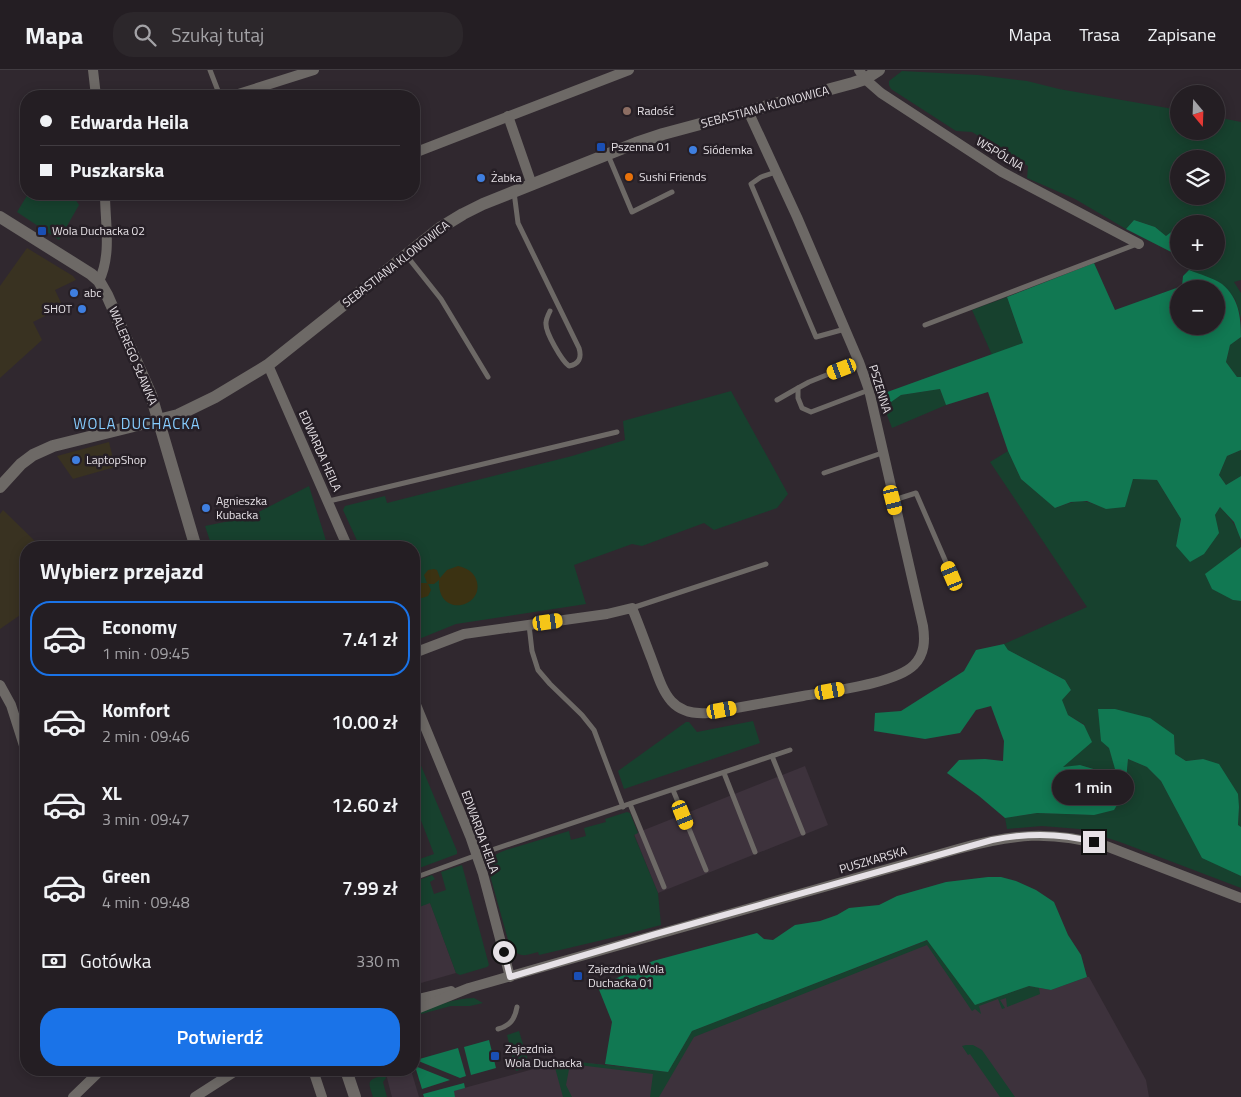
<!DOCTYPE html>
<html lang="pl">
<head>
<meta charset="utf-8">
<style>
  :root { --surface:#241e23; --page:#2c272b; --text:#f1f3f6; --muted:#a3a2a6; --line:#413c41; --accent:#1a73e8 }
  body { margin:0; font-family:"Titillium Web",sans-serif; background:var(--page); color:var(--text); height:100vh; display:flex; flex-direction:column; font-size:19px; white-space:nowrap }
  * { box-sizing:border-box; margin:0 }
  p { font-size:16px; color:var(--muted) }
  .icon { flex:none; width:28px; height:28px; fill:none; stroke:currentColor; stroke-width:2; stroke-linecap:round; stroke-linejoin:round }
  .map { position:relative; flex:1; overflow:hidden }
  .panel { position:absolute; left:20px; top:471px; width:400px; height:535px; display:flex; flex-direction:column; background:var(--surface); border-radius:20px; box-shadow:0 2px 12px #0003,0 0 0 1px var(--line) }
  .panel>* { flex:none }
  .banner { position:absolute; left:20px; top:20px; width:400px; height:110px; border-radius:20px; box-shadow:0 2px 12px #0003,0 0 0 1px var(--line); display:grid; align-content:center; height:110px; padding:0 20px; background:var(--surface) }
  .needle { width:32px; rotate:161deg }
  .fabs { position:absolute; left:1170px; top:15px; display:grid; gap:10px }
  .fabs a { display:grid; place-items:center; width:55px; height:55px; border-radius:50%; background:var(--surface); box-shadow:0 2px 12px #0003,0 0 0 1px var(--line); font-size:25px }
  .end { position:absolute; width:22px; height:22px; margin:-11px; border:6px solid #e6e1e6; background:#111; box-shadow:0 0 0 2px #111 }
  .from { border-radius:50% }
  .bubble { position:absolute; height:35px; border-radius:18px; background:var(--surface); box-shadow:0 2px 12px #0003,0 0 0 1px var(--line); font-size:16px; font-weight:600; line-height:35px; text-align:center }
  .car { position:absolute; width:15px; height:30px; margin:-15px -8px; border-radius:6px; box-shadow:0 0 4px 1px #0007; background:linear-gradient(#f5c518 24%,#345 0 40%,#f5c518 0 76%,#345 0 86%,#f5c518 0) }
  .banner b { display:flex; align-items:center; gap:18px; height:48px; font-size:19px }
  .banner b+b { border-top:1px solid var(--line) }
  .banner i { width:12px; height:12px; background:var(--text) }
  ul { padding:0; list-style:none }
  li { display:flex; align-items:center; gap:15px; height:75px; margin:0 10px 8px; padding:0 10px; border:2px solid transparent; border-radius:20px }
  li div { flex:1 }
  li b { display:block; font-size:19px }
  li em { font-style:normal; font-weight:600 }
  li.on { border-color:var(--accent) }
  li>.icon { width:45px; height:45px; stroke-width:1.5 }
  h2 { padding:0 20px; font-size:22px; line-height:60px }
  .pay { display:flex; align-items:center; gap:12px; height:55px; padding:0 20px; font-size:19px }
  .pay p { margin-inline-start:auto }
  .button { display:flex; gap:10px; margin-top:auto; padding:10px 20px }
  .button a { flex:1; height:58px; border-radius:20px; background:var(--accent); color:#fff; font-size:20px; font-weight:600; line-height:58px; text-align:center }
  header { display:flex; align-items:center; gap:30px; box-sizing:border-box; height:70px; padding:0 25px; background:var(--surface); border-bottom:1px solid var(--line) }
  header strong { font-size:24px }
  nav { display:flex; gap:28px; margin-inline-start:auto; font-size:18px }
  .search { width:350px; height:45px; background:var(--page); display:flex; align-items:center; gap:12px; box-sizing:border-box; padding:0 18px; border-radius:20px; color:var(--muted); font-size:19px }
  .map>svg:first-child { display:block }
  .commercial { fill:#393221 }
  .built { fill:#3d323c }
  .green { fill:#17412e; fill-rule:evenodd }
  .forest { fill:#117852; fill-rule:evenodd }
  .sand { fill:#3b3212 }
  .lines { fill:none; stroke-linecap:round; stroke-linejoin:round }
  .service { stroke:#6d6966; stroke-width:5 }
  .minor { stroke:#6d6966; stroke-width:10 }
  .tertiary { stroke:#6d6966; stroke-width:12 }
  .route { stroke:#e6e1e6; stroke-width:6 }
  .education-dot { fill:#8d6e63; stroke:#261f26; stroke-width:2 }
  .transit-dot { fill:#1a4fb4; stroke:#261f26; stroke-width:2 }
  .shop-dot { fill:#3f7fe0; stroke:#261f26; stroke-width:2 }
  .food-dot { fill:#e8710a; stroke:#261f26; stroke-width:2 }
  .labels { text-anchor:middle; stroke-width:5; stroke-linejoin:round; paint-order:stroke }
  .street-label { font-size:12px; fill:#e6e1e6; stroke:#261f26 }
  .poi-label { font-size:12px; fill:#e6e1e6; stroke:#261f26; text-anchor:start }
  .quarter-label { font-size:15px; letter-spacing:1px; fill:#86ccfe; stroke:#261f26 }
</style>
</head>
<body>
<header>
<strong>Mapa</strong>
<div class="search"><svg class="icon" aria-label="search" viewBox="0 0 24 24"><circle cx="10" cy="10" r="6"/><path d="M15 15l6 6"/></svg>Szukaj tutaj</div>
<nav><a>Mapa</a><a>Trasa</a><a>Zapisane</a></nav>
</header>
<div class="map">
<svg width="1241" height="1027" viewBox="0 0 1241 1027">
  <rect width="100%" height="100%" fill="#30282f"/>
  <g class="commercial">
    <polygon points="27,178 73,206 76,210 55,220 63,237 33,252 42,270 0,308 0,216"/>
    <polygon points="109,372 115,397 73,409 57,386"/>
    <polygon points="3,440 41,477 26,478 26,541 0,559 0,444"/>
  </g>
  <g class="built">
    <polygon points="805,696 828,755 658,823 634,764"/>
    <polygon points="430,832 456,903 414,915 414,839"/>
    <polygon points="928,870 989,929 1029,916 1051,920 1087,907 1089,907 1146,1010 1149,1027 455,1027 453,1021 548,995 552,989 668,1002 688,967"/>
    <polygon points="401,1000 411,1000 419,1027 392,1027 386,1004"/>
  </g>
  <g class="green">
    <path d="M902 1 978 5 1027 11 1059 19 1179 40V61H1216V47L1241 52V210L1234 212 1241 223V248L1235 229 1221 214 1189 200 1194 191H1216V154H1179V156L1166 166 1155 157 1134 150 1126 159 1075 129 1027 108 1028 96 972 62 956 61 891 19 889 15V11ZM1179 89H1216V126H1179Z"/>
    <polygon points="28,124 72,124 79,135 59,170 17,142"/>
    <polygon points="1007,227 1023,273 992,285 972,240"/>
    <polygon points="1241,267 1241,307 1237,307 1226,292 1230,275"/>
    <polygon points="940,319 946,335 892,358 884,337 901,325"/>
    <polygon points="731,321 788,424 777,438 714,460 704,453 642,476 632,474 574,495 586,534 456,554 414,571 414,478 360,477 343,440 345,436 385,426 387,433 572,386 625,370 623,351"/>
    <polygon points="1241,380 1241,406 1226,415 1219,405 1227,386"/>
    <path d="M1008 381 1021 409 1056 438C1079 429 1083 429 1106 439L1133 409 1157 410 1181 449 1176 476 1215 445 1220 437C1231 449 1241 460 1241 477L1231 484 1233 530 1241 531V757L1238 756 1239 737 1203 689 1186 691 1175 684 1174 665 1101 670 1109 678 1116 699 1097 700 1080 695 1062 698 1085 655 1068 645 1061 630 1071 620 1065 610 1008 580 1004 574 1087 537 990 392Z"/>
    <polygon points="309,416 328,477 212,477 205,456 249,447"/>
    <polygon points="753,651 760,673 624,719 618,701 686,652 689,652 697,662"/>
    <polygon points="414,679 457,781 457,784 414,800 414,791 434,784 420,748 414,749"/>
    <polygon points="1128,689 1147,697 1161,711 1202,787 1241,806 1241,818 1120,772 1079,759 1042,756 1007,759 1005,748 1037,743 1094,745 1125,722"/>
    <path d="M627 742 630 743 638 763 634 765 658 823 661 855C621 866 580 875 539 885L538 882C528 885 518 889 513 877H510L488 798C491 787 495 784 506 780L569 761 571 770 586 766 584 758 606 752 605 749Z"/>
    <polygon points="462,795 489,895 487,897 460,905 456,903 430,833 414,839 414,812 432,805 435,809 430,812 434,824 446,820 441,802"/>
    <polygon points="928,870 975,934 1029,916 1039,918 1040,924 1007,937 1006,928 1000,930 1005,938 1002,939 998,929 979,936 981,944 975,939 972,941 927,875 694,967 659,1027 650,1027 653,1004 570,994 566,1015 572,1027 563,1027 554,994 548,995 552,989 668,1002 692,961"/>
    <path d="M474 928 483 933 470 936H451L414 946V944C432 937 454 928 474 928Z"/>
    <polygon points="519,961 530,997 516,1001 507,965"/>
    <polygon points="966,975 973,975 982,980 1015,1027 1000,1027 970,984 968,985 962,976"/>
    <path d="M385 1005 386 1008 383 1012 387 1027H373C367 1009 368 1010 385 1005Z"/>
  </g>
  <g class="forest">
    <polygon points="1134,150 1155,157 1166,166 1179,156 1179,186 1126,159"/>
    <path d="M1094 193 1115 240 1182 216 1183 206 1189 200C1199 204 1213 208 1222 214 1239 228 1241 247 1241 267L1230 275 1226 292 1237 307H1241V380L1227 386 1219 405 1226 415 1241 406V470L1234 452 1220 437 1215 445 1219 463 1204 484 1190 492 1176 476 1181 449 1157 410 1133 409 1125 437 1106 439 1087 431 1071 432 1055 438 1021 409 1008 381 988 322 946 335 940 319 901 325 884 337 879 325 1023 273 1007 227ZM1179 219H1216V256H1179Z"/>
    <polygon points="1241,477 1241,531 1233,530 1212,519 1205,504"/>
    <polygon points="1004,574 1008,580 1065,610 1071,620 1062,630 1068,645 1084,655 1092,672 1063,697 1080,695 1097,700 1115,699 1109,678 1101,671 1098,639 1115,639 1150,648 1174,665 1175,684 1186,691 1203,689 1219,694 1238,724 1239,737 1238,755 1241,757 1241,806 1202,788 1161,711 1147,697 1128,689 1125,722 1114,740 1094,745 1037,743 1005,748 979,726 947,703 959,690 985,689 1003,691 1004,671 991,636 976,640 960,663 925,669 874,661 875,643 901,641 964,601 976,580"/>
    <polygon points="988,807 1001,807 1016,811 1036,820 1054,832 1068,865 1081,885 1087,907 1051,920 1029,916 975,935 927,870 692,961 668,1002 605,994 612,952 598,917 653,891 757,863 764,869 773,870 795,855 820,851 837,845 849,838 879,835 897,826 946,812"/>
    <polygon points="489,970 496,998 471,1005 464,977"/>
    <polygon points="458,978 466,1006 460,1008 416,990"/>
    <polygon points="415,996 450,1010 422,1019"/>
    <polygon points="464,1013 465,1018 454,1021 455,1027 424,1027 423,1024"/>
  </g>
  <path class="sand" d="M458 496C466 498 473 501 476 509 487 537 437 550 439 510L434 514H428L431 520 428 526 422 528C416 527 414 522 416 516L420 513H427L424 505 428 500 434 499 437 500 440 508 447 500Z"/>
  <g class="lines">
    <g class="service">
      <polyline points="210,0 220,26"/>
      <polyline points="608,85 632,142 672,122"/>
      <polyline points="776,102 761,107 751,114 816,267 845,259"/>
      <path d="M514 122 518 153 579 278C582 288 579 294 569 296 562 291 545 262 546 253 546 249 548 245 550 241"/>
      <polyline points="406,185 441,229 488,307"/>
      <polyline points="925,255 1137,174"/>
      <polyline points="859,292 809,312 798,318 798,328 802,338 811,342 869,320"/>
      <polyline points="777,330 798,318"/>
      <polyline points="824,403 882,383"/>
      <polyline points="894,430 916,423 952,506"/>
      <polyline points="329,431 617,362"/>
      <polyline points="632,538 766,494"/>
      <polyline points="529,555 532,581 538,600 550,614 582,645 594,660 623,737"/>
      <polyline points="772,686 803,763"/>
      <polyline points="724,703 755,782"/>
      <polyline points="673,720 706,800"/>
      <polyline points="630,734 664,817"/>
      <polyline points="414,808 477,785 790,680"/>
      <path d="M498 959C510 956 515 949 517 937"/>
    </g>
    <g class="minor">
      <polyline points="93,0 96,26"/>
      <polyline points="859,0 865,9 881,23 1002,102 1139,174"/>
      <polyline points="232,26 314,0"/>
      <polyline points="508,46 532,115"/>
      <polyline points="414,83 629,0"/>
      <path d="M99 211C112 184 105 153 105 124"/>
      <polyline points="268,295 348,478"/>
      <path d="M414 583 464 564 607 544 632 538C639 555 645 572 652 590 663 620 669 646 708 643 740 637 771 632 803 626 830 621 895 614 914 595 925 584 925 570 923 556L869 320 859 292 797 147 748 41"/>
      <polyline points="0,615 11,635 26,682"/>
      <polyline points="414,630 470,766 483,804 510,907"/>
      <polyline points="414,930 451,921"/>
      <path d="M414 940 469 918 539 898 958 779C1013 764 1050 760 1106 776L1241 828"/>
      <polyline points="313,1000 322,1027"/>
      <polyline points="73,1027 101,1000"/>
      <polyline points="195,1027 237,1000"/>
    </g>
    <g class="tertiary">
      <polyline points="0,147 91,204 99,211 107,225 151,325 196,478"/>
      <polyline points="0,417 21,394 33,385 53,376 178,345 215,327 268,295 440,158 463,144 483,134 636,73 663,64 853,13 865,9 879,0"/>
      <polyline points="346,1000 355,1027"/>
    </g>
  </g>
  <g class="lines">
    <path class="route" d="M504 882 510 907 656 864 992 770C1026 763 1061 763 1094 772"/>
  </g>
  <circle class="education-dot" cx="627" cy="41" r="5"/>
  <g class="transit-dot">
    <rect x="596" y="72" width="10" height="10" rx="2.5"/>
    <rect x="37" y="156" width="10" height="10" rx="2.5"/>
    <rect x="573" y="901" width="10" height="10" rx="2.5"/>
    <rect x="490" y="981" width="10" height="10" rx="2.5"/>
  </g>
  <g class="shop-dot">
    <circle cx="693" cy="80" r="5"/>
    <circle cx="481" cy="108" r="5"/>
    <circle cx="74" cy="223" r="5"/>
    <circle cx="82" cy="239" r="5"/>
    <circle cx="76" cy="390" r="5"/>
    <circle cx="206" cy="438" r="5"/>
  </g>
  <circle class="food-dot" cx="629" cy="107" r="5"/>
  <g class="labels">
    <g class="street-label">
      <text transform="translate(765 37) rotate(-15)" y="4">SEBASTIANA KLONOWICA</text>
      <text transform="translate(1000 84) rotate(31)" y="4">WSPÓLNA</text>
      <text transform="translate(396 194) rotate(-38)" y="4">SEBASTIANA KLONOWICA</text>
      <text transform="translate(133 286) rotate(67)" y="4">WALEREGO SŁAWKA</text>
      <text transform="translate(880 319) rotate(73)" y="4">PSZENNA</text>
      <text transform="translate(320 381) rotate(66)" y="4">EDWARDA HEILA</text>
      <text transform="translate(480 762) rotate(70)" y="4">EDWARDA HEILA</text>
      <text transform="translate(873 790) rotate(-16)" y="4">PUSZKARSKA</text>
    </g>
    <g class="poi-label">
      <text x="637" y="45">Radość</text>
      <text x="611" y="81">Pszenna 01</text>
      <text x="703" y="84">Siódemka</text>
      <text x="639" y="111">Sushi Friends</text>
      <text x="491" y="112">Żabka</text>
      <text x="52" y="165">Wola Duchacka 02</text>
      <text x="84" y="227">abc</text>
      <text x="72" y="243" text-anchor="end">SHOT</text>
      <text x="86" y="394">LaptopShop</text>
      <text x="216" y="435">Agnieszka<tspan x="216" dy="14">Kubacka</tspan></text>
      <text x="588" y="903">Zajezdnia Wola<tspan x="588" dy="14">Duchacka 01</tspan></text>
      <text x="505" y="983">Zajezdnia<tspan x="505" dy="14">Wola Duchacka</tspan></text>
    </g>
    <g class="quarter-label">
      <text x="137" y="359">WOLA DUCHACKA</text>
    </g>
  </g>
</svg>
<div class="fabs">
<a><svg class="needle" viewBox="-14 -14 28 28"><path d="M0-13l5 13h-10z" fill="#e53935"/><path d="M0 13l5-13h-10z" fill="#a3a2a6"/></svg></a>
<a><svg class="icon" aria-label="layers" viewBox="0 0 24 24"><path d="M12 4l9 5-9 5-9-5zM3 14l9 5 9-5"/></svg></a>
<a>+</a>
<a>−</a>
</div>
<i class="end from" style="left:504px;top:882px"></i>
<i class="end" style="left:1094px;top:772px"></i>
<div class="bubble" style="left:1052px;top:700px;width:82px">1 min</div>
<i class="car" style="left:842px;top:299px;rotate:249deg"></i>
<i class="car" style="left:893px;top:430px;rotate:166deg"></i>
<i class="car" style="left:952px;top:506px;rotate:337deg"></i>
<i class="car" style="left:548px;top:552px;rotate:82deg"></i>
<i class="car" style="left:830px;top:621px;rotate:80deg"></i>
<i class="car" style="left:722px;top:640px;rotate:80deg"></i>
<i class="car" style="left:683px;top:745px;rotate:158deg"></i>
<div class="banner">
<b><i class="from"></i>Edwarda Heila</b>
<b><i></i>Puszkarska</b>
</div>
<section class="panel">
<h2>Wybierz przejazd</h2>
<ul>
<li class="on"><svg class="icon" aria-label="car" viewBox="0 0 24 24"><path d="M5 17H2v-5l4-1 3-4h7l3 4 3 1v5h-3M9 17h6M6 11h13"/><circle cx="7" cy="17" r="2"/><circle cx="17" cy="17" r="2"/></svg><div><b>Economy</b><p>1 min · 09:45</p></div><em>7.41 zł</em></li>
<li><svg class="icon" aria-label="car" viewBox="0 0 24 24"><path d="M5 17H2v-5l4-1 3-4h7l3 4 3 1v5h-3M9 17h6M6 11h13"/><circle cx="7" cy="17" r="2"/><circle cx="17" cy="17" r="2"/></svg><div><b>Komfort</b><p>2 min · 09:46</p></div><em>10.00 zł</em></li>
<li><svg class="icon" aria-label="car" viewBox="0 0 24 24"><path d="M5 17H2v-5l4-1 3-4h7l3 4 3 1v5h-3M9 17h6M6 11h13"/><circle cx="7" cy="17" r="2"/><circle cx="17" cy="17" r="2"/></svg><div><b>XL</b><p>3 min · 09:47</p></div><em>12.60 zł</em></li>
<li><svg class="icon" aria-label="car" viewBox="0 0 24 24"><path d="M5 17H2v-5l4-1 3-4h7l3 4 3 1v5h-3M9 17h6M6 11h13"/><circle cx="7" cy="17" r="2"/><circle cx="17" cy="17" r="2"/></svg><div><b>Green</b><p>4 min · 09:48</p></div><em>7.99 zł</em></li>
</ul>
<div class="pay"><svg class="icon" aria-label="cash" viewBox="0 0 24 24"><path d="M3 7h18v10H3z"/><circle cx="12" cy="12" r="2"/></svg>Gotówka<p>330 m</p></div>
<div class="button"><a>Potwierdź</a></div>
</section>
</div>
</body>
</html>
